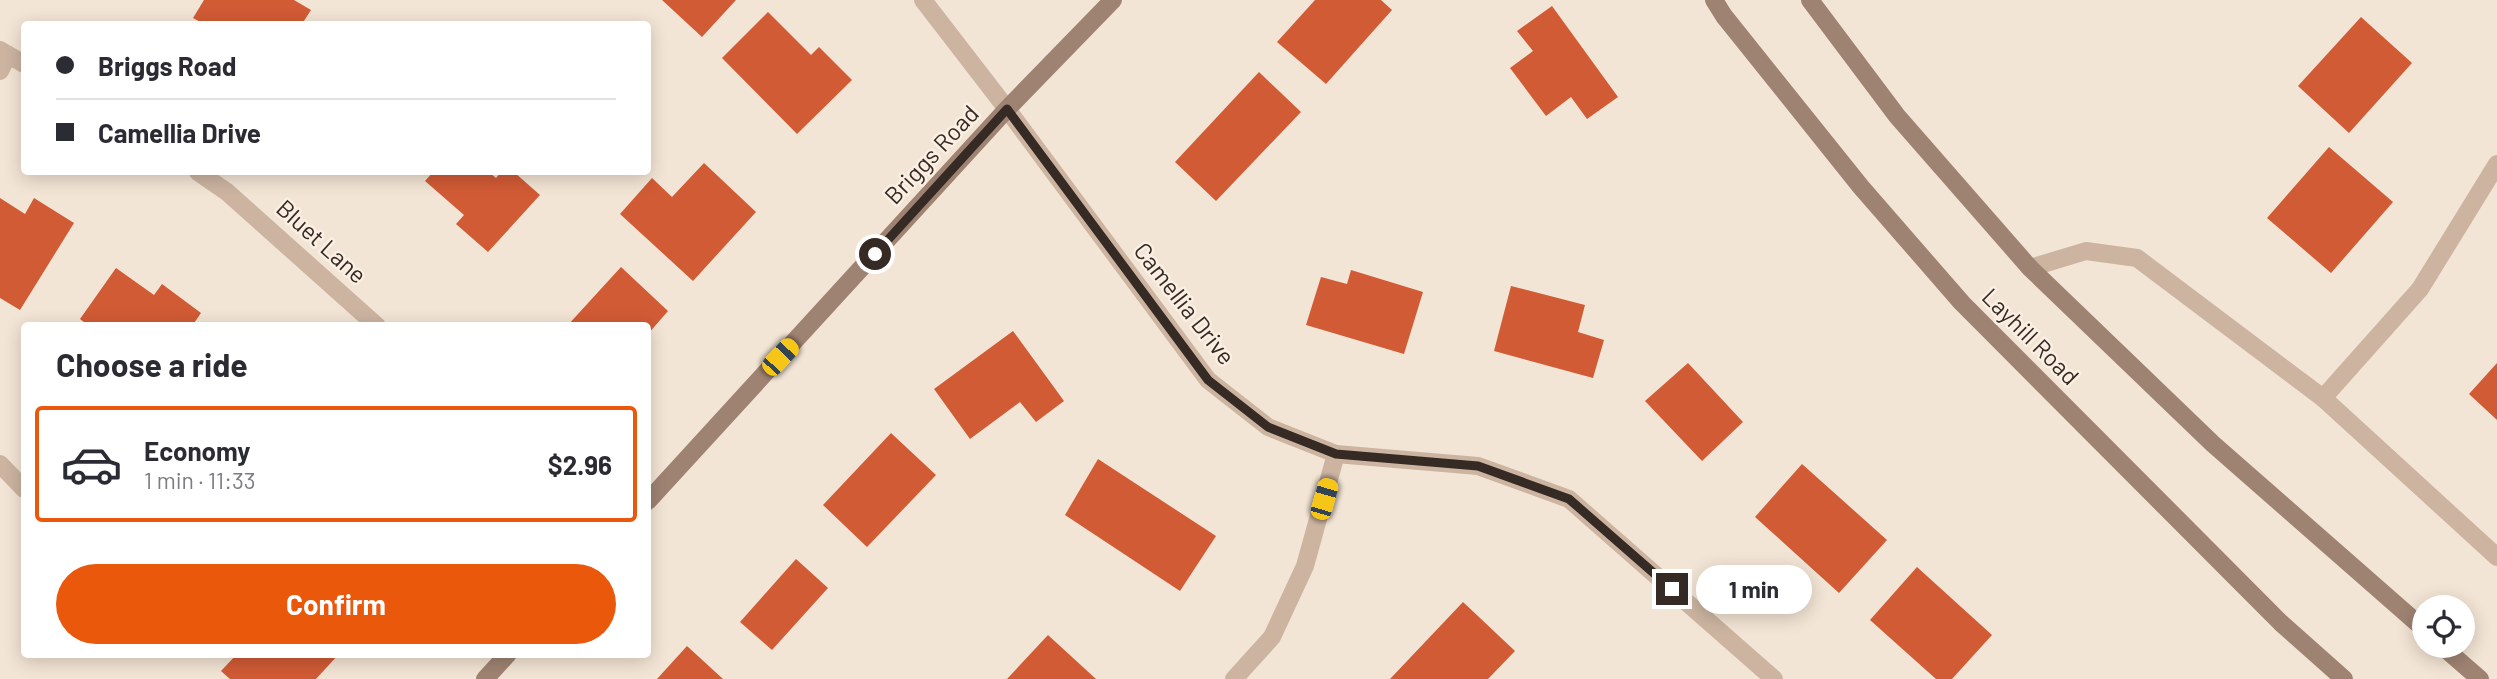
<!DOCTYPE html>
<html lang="en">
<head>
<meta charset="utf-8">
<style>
  :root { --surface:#fff; --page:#f2f2f3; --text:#2b2b33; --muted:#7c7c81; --line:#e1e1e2; --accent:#ea580c }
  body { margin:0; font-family:Barlow,sans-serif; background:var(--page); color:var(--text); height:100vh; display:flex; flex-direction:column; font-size:26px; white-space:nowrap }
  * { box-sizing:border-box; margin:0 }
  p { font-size:23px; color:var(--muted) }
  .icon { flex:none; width:38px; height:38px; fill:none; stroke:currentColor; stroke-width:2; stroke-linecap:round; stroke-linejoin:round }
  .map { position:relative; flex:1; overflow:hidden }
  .drawer { position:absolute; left:21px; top:322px; width:630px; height:336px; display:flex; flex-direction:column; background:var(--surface); border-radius:7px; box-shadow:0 4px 18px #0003 }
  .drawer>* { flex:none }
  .top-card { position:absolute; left:21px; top:21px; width:630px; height:154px; border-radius:7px; box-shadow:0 4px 18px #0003; display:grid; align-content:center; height:154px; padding:0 35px; background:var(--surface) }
  .controls { position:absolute; left:2412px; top:595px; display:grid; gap:14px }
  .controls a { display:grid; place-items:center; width:63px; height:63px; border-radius:50%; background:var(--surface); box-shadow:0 4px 18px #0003; font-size:35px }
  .end { position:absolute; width:32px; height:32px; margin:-16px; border:9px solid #352a24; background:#fff; box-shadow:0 0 0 4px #fff }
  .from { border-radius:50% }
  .bubble { position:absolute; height:49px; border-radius:24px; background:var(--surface); box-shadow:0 4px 18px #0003; font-size:23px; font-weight:700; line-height:49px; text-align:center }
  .car { position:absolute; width:21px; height:42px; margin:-21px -10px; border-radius:9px; box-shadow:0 0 5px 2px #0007; background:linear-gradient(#f5c518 24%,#345 0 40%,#f5c518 0 76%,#345 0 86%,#f5c518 0) }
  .top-card b { display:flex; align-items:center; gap:24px; height:66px; font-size:26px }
  .top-card b+b { border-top:2px solid var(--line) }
  .top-card i { width:18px; height:18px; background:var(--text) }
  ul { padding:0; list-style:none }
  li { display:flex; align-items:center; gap:21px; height:116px; margin:0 14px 10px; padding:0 21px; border:4px solid transparent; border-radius:7px }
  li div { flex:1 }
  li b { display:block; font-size:26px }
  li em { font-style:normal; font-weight:700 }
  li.current { border-color:var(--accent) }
  li>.icon { width:63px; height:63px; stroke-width:1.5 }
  h2 { padding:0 35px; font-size:32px; line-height:84px }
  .action { display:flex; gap:14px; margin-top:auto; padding:14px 35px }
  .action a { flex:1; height:80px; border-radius:42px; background:var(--accent); color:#fff; font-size:28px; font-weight:700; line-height:80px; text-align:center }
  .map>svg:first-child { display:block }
  .building { fill:#d15b35 }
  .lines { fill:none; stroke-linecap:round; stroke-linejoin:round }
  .lane { stroke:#ccb4a1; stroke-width:18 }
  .street { stroke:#ccb4a1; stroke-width:18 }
  .secondary { stroke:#9f8372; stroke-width:18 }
  .route { stroke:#352a24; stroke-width:9 }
  .labels { text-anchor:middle; stroke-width:5; stroke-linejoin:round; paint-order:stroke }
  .street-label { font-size:24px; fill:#352a24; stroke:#faefe2 }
</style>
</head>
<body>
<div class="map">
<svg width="2497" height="679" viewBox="0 0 2497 679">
  <rect width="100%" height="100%" fill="#f3e5d5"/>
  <g class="building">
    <polygon points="204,0 294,0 311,10 302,24 204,24 193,18"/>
    <polygon points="662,0 736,0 702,37"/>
    <polygon points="1315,0 1381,0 1392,10 1326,84 1277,42"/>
    <polygon points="1552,6 1618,97 1587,119 1571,97 1546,116 1510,68 1533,51 1517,31"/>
    <polygon points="768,12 811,55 819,47 852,80 797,134 722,58"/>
    <polygon points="2361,17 2412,63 2349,133 2298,86"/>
    <polygon points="1259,72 1301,112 1216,201 1175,162"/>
    <polygon points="2329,147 2393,202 2331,273 2267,218"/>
    <polygon points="704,163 756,212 693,281 620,214 652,178 672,197"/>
    <polygon points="433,172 489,172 496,178 501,172 514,172 540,195 488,252 456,224 464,215 425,181"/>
    <polygon points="0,198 25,214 34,198 74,223 20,310 0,298"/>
    <polygon points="621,267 668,311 648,334 648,326 567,326"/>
    <polygon points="116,268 154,295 162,284 201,313 192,326 89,326 80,319"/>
    <polygon points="1351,270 1423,292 1404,354 1306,325 1321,277 1347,284"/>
    <polygon points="1511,286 1585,305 1578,332 1604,340 1593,378 1494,351"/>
    <polygon points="1013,331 1064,401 1036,422 1020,402 970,439 934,389"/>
    <polygon points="1688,363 1743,422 1702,461 1645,401"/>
    <polygon points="2497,363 2497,420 2469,394"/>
    <polygon points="891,433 936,475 867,547 823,505"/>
    <polygon points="1098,459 1216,536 1180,591 1065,515"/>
    <polygon points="1802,464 1887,540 1839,593 1755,517"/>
    <polygon points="796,559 828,588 772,650 740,622"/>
    <polygon points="1917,567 1992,635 1952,679 1936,679 1870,620"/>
    <polygon points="1463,602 1515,651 1488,679 1390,679"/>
    <polygon points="1048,635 1096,679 1007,679"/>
    <polygon points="687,646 723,679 657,679"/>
    <polygon points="237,654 339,654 316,679 230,679 221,671"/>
  </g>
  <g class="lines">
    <g class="lane">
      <polyline points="0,71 8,55"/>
      <polyline points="2030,268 2086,251 2137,258 2323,398 2497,557"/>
      <polyline points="0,464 24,489"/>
    </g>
    <g class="street">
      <polyline points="923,0 1007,109 1208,380 1268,427 1336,454 1478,466 1569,499 1774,679"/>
      <polyline points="0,50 24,64"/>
      <polyline points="198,172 227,192 377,326"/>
      <polyline points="2323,398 2420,289 2497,164"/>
      <polyline points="1234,679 1272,637 1305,566 1336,454"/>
    </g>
    <g class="secondary">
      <polyline points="1714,0 1724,16 1861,187 1962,303 2281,623 2344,679"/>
      <polyline points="1810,0 1897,116 2030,268 2213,444 2424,629"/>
      <polyline points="648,501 1007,109 1113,0"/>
      <polyline points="2442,646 2480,679"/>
      <polyline points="485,679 508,654"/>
    </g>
  </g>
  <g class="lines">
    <polyline class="route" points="875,254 1007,109 1208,380 1268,427 1336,454 1478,466 1569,499 1672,589"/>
  </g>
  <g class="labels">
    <g class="street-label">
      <text transform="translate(932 155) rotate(-47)" y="8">Briggs Road</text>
      <text transform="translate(321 242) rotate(42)" y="8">Bluet Lane</text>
      <text transform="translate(1184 304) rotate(52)" y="8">Camellia Drive</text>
      <text transform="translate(2030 337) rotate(45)" y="8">Layhill Road</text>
    </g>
  </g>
</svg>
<div class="controls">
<a><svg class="icon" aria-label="locate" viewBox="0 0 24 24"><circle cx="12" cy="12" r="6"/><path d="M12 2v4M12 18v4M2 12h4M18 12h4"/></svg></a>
</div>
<i class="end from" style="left:875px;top:254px"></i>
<i class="end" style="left:1672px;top:589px"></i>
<div class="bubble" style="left:1696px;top:565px;width:116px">1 min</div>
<i class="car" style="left:780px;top:357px;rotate:43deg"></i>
<i class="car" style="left:1324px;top:499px;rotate:16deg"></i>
<div class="top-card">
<b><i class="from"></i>Briggs Road</b>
<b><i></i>Camellia Drive</b>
</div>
<section class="drawer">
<h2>Choose a ride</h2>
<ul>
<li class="current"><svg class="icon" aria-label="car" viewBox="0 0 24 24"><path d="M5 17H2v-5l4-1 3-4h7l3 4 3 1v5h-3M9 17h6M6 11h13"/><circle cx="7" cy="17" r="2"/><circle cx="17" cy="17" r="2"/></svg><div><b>Economy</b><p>1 min · 11:33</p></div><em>$2.96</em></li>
</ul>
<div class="action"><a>Confirm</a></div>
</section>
</div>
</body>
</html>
